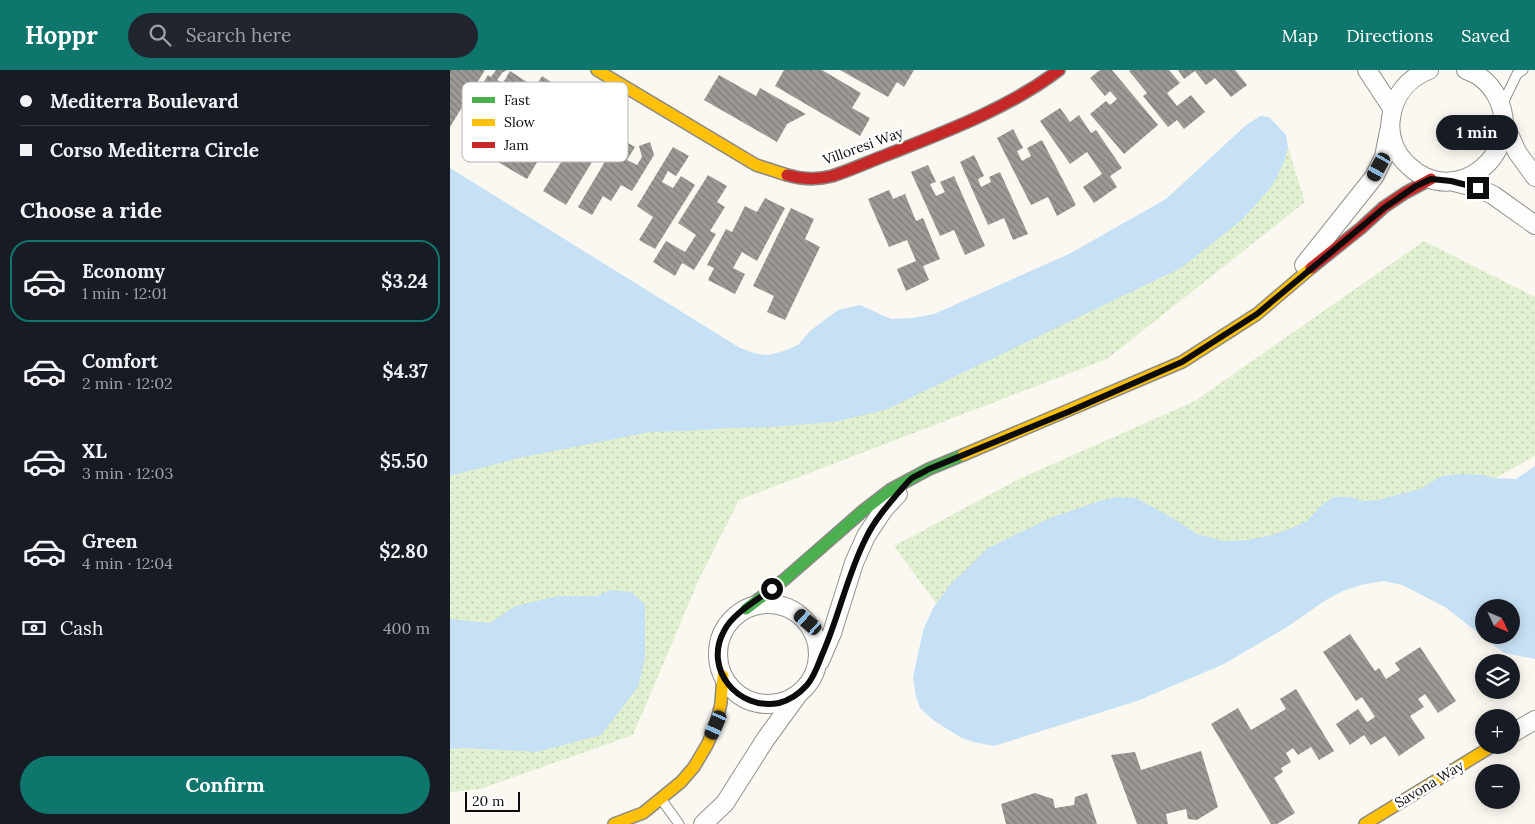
<!DOCTYPE html>
<html lang="en">
<head>
<meta charset="utf-8">
<style>
  :root { --surface:#171b24; --page:#20242c; --text:#f1f3f6; --muted:#9ea1a6; --line:#363941; --accent:#0f766e }
  body { margin:0; font-family:Lora,serif; background:var(--page); color:var(--text); height:100vh; display:flex; flex-direction:column; font-size:19px; white-space:nowrap }
  * { box-sizing:border-box; margin:0 }
  p { font-size:16px; color:var(--muted) }
  .icon { flex:none; width:28px; height:28px; fill:none; stroke:currentColor; stroke-width:2; stroke-linecap:round; stroke-linejoin:round }
  .map { position:relative; flex:1; overflow:hidden }
  .panel { display:flex; flex-direction:column; background:var(--surface); width:450px }
  .panel>* { flex:none }
  .hud { display:grid; align-content:center; height:110px; padding:0 20px; background:var(--surface) }
  .needle { width:32px; rotate:134deg }
  .buttons { position:absolute; left:1025px; top:529px; display:grid; gap:10px }
  .buttons a { display:grid; place-items:center; width:45px; height:45px; border-radius:50%; background:var(--surface); box-shadow:0 2px 12px #0003; font-size:25px }
  .scale { position:absolute; left:15px; bottom:12px; width:55px; box-sizing:border-box; padding-left:5px; border:2px solid #0c0c0c; border-top:0; font-size:14px; line-height:18px; white-space:nowrap; color:#0c0c0c; -webkit-text-stroke:4px #fff; paint-order:stroke }
  .end { position:absolute; width:22px; height:22px; margin:-11px; border:6px solid #0c0c0c; background:#fff; box-shadow:0 0 0 2px #fff }
  .from { border-radius:50% }
  .bubble { position:absolute; height:35px; border-radius:18px; background:var(--surface); box-shadow:0 2px 12px #0003; font-size:16px; font-weight:700; line-height:35px; text-align:center }
  .car { position:absolute; width:15px; height:30px; margin:-15px -8px; border-radius:6px; box-shadow:0 0 4px 1px #0007; background:linear-gradient(#222 24%,#8ab4d8 0 40%,#222 0 76%,#8ab4d8 0 86%,#222 0) }
  .hud b { display:flex; align-items:center; gap:18px; height:48px; font-size:19px }
  .hud b+b { border-top:1px solid var(--line) }
  .hud i { width:12px; height:12px; background:var(--text) }
  ul { padding:0; list-style:none }
  li { display:flex; align-items:center; gap:15px; height:82px; margin:0 10px 8px; padding:0 10px; border:2px solid transparent; border-radius:20px }
  li div { flex:1 }
  li b { display:block; font-size:19px }
  li em { font-style:normal; font-weight:700 }
  li.selected { border-color:var(--accent) }
  li>.icon { width:45px; height:45px; stroke-width:1.5 }
  h2 { padding:0 20px; font-size:22px; line-height:60px }
  .pay { display:flex; align-items:center; gap:12px; height:55px; padding:0 20px; font-size:19px }
  .pay p { margin-inline-start:auto }
  .button { display:flex; gap:10px; margin-top:auto; padding:10px 20px }
  .button a { flex:1; height:58px; border-radius:30px; background:var(--accent); color:#fff; font-size:20px; font-weight:700; line-height:58px; text-align:center }
  header { display:flex; align-items:center; gap:30px; box-sizing:border-box; height:70px; padding:0 25px; background:var(--accent); color:#fff }
  header strong { font-size:24px }
  nav { display:flex; gap:28px; margin-inline-start:auto; font-size:18px }
  .search { width:350px; height:45px; background:var(--page); display:flex; align-items:center; gap:12px; box-sizing:border-box; padding:0 18px; border-radius:28px; color:var(--muted); font-size:19px }
  main { display:flex; flex:1; min-height:0 }
  .map>svg:first-child { display:block }
  .grass { fill:url(#grass-dots) }
  .water { fill:#c6e1f5; fill-rule:evenodd }
  .building { fill:url(#building-back-hatch) }
  .lines { fill:none; stroke-linecap:round; stroke-linejoin:round }
  .lane-casing { stroke:#93928f; stroke-width:11 }
  .street-casing { stroke:#93928f; stroke-width:20 }
  .fast-casing { stroke:#8a8985; stroke-width:14 }
  .slow-casing { stroke:#8a8985; stroke-width:14 }
  .jam-casing { stroke:#8a8985; stroke-width:14 }
  .lane { stroke:#fefefd; stroke-width:9 }
  .street { stroke:#fefefd; stroke-width:18 }
  .fast { stroke:#4caf50; stroke-width:11 }
  .slow { stroke:#ffc107; stroke-width:11 }
  .jam { stroke:#c62828; stroke-width:11 }
  .route { stroke:#0c0c0c; stroke-width:6 }
  .labels { text-anchor:middle; stroke-width:5; stroke-linejoin:round; paint-order:stroke }
  .street-label { font-size:14px; fill:#0c0c0c; stroke:#fff }
  .key { fill:#fff; stroke:#b6b6b6; stroke-width:1 }
  .key-label { font-size:14px; fill:#0c0c0c }
</style>
</head>
<body>
<header>
<strong>Hoppr</strong>
<div class="search"><svg class="icon" aria-label="search" viewBox="0 0 24 24"><circle cx="10" cy="10" r="6"/><path d="M15 15l6 6"/></svg>Search here</div>
<nav><a>Map</a><a>Directions</a><a>Saved</a></nav>
</header>
<main>
<section class="panel">
<div class="hud">
<b><i class="from"></i>Mediterra Boulevard</b>
<b><i></i>Corso Mediterra Circle</b>
</div>
<h2>Choose a ride</h2>
<ul>
<li class="selected"><svg class="icon" aria-label="car" viewBox="0 0 24 24"><path d="M5 17H2v-5l4-1 3-4h7l3 4 3 1v5h-3M9 17h6M6 11h13"/><circle cx="7" cy="17" r="2"/><circle cx="17" cy="17" r="2"/></svg><div><b>Economy</b><p>1 min · 12:01</p></div><em>$3.24</em></li>
<li><svg class="icon" aria-label="car" viewBox="0 0 24 24"><path d="M5 17H2v-5l4-1 3-4h7l3 4 3 1v5h-3M9 17h6M6 11h13"/><circle cx="7" cy="17" r="2"/><circle cx="17" cy="17" r="2"/></svg><div><b>Comfort</b><p>2 min · 12:02</p></div><em>$4.37</em></li>
<li><svg class="icon" aria-label="car" viewBox="0 0 24 24"><path d="M5 17H2v-5l4-1 3-4h7l3 4 3 1v5h-3M9 17h6M6 11h13"/><circle cx="7" cy="17" r="2"/><circle cx="17" cy="17" r="2"/></svg><div><b>XL</b><p>3 min · 12:03</p></div><em>$5.50</em></li>
<li><svg class="icon" aria-label="car" viewBox="0 0 24 24"><path d="M5 17H2v-5l4-1 3-4h7l3 4 3 1v5h-3M9 17h6M6 11h13"/><circle cx="7" cy="17" r="2"/><circle cx="17" cy="17" r="2"/></svg><div><b>Green</b><p>4 min · 12:04</p></div><em>$2.80</em></li>
</ul>
<div class="pay"><svg class="icon" aria-label="cash" viewBox="0 0 24 24"><path d="M3 7h18v10H3z"/><circle cx="12" cy="12" r="2"/></svg>Cash<p>400 m</p></div>
<div class="button"><a>Confirm</a></div>
</section>
<div class="map">
<svg width="1085" height="754" viewBox="0 0 1085 754">
  <defs>
    <pattern id="grass-dots" width="8" height="8" patternUnits="userSpaceOnUse" patternTransform="scale(1.25)"><rect width="8" height="8" fill="#e1f0d0"/><path d="M2 2h.1M6 6h.1" fill="none" stroke="#c0cdb1" stroke-width="1.8" stroke-linecap="round"/></pattern>
    <pattern id="building-back-hatch" width="6" height="6" patternUnits="userSpaceOnUse" patternTransform="scale(1.25)"><rect width="6" height="6" fill="#9d9a96"/><path d="M-1 5l2 2M0 0l6 6M5-1l2 2" fill="none" stroke="#7e7c79"/></pattern>
  </defs>
  <rect width="100%" height="100%" fill="#faf8f0"/>
  <g class="grass">
    <polygon points="838,77 855,132 657,289 289,430 250,507 183,665 30,719 0,722 0,214 378,304 616,220"/>
    <polygon points="974,171 1085,227 1085,386 1045,408 515,573 444,476 569,409 745,331"/>
  </g>
  <g class="water">
    <polygon points="810,46 819,47 836,65 838,77 834,92 822,116 793,149 731,198 435,340 384,352 321,357 277,358 236,361 200,362 69,388 0,406 0,98 290,278 307,284 319,285 334,281 348,275 360,261 388,240 410,235 441,249 463,248 484,244 619,184 716,129 795,56"/>
    <path d="M1085 396V589L1054 583 995 537 952 515 933 511 911 515 893 521 876 530 837 557 774 594 687 631 544 676 523 672 510 667 483 650 470 638 466 627 463 607 473 561 483 538 500 515 538 478 600 448 653 430 666 427 686 428 726 450 747 464 774 471 798 470 822 465 842 458 857 451 871 436 883 427H899L914 431 928 430 970 419 992 406 1012 404 1032 405 1045 408 1066 409ZM1034 538H1061V565H1034Z"/>
    <polygon points="161,520 181,522 195,534 195,589 188,617 151,665 87,682 16,678 0,679 0,549 40,553 65,536 109,526 147,526"/>
  </g>
  <g class="building">
    <polygon points="0,0 35,0 0,57"/>
    <polygon points="46,0 58,0 53,2 47,10 53,13 60,1 80,14 38,82 17,69 39,34 25,26 38,5 41,7"/>
    <polygon points="334,0 372,0 411,23 402,38 420,48 410,66 325,16"/>
    <polygon points="390,0 464,0 454,17 447,12 438,27"/>
    <polygon points="650,0 662,0 708,55 674,84 640,44 656,31 660,35 667,29 660,21 655,26 640,8"/>
    <polygon points="681,0 719,0 730,13 717,23 727,36 741,25 755,42 734,59 727,50 718,57 693,26 697,23 679,1"/>
    <polygon points="728,0 785,0 797,15 781,27 765,8 756,15 745,1 734,9"/>
    <polygon points="269,5 306,26 310,18 356,44 337,54 327,72 254,30"/>
    <polygon points="92,6 104,14 101,19 123,32 77,109 41,88 60,57 69,63 88,30 80,26"/>
    <polygon points="610,38 620,52 629,45 641,63 646,60 672,98 660,106 667,117 644,133 633,117 652,104 637,82 620,94 590,51"/>
    <polygon points="137,41 141,52 128,57 124,64 130,68 138,55 157,67 116,135 93,121 115,86 102,78 113,58 118,60 126,49 125,45"/>
    <polygon points="563,59 573,78 567,81 572,91 581,86 577,78 592,70 626,135 607,146 598,127 581,135 547,68"/>
    <polygon points="169,68 185,77 177,90 187,95 192,87 189,76 200,72 204,85 182,121 171,115 161,131 153,126 142,145 128,137"/>
    <polygon points="223,77 239,86 226,106 218,101 212,112 223,118 231,106 245,115 205,179 189,170 203,147 187,136"/>
    <polygon points="524,85 534,106 528,109 531,117 541,112 539,107 550,102 578,164 563,170 554,148 538,155 510,92"/>
    <polygon points="478,95 486,112 480,114 486,126 495,122 490,112 504,106 535,176 515,185 504,160 490,166 461,102"/>
    <polygon points="258,105 277,116 267,132 275,137 260,161 266,164 244,200 232,193 225,206 203,192 216,171 235,182 246,165 228,153"/>
    <polygon points="439,120 443,129 455,124 466,151 473,148 490,189 473,196 479,210 456,221 447,199 466,191 457,170 439,177 418,129"/>
    <polygon points="315,128 335,138 307,191 292,182 283,198 295,204 285,224 258,210 264,198 257,195 276,159 282,162 295,136 307,142"/>
    <polygon points="341,138 364,149 355,169 370,177 335,250 317,242 324,226 303,216"/>
    <polygon points="900,564 925,601 929,598 936,609 950,600 945,593 970,577 1006,631 988,643 975,624 968,629 974,637 960,646 975,668 949,686 935,666 921,675 914,665 900,675 886,654 908,639 917,652 925,647 912,627 906,631 873,582"/>
    <polygon points="846,619 884,681 869,690 861,677 848,685 843,678 836,683 841,692 831,698 833,702 824,708 845,743 827,754 821,754 761,654 788,638 801,660 836,639 830,629"/>
    <polygon points="751,681 768,737 747,750 738,749 736,739 716,744 718,754 687,754 661,685 685,682 691,700"/>
    <polygon points="585,723 603,729 605,738 624,735 625,727 637,723 647,754 556,754 551,734"/>
  </g>
  <g class="lines">
    <g class="lane-casing">
      <g id="lane">
        <polyline points="1052,35 1067,4 1073,0"/>
        <polyline points="211,729 229,754"/>
      </g>
    </g>
    <g class="street-casing">
      <g id="street">
        <polyline points="917,0 942,38"/>
        <path d="M979 0C958 8 944 25 941 48 938 66 945 84 959 96 1005 140 1076 83 1047 27 1043 19 1037 12 1030 7 1026 4 1021 2 1016 0"/>
        <polyline points="1055,55 1067,82 1085,107"/>
        <polyline points="1004,112 1028,118 1043,125 1085,155"/>
        <polyline points="854,195 924,107 934,87 939,61"/>
        <circle cx="318" cy="584" r="50"/>
        <polyline points="370,591 382,563 404,493 416,466 434,439 448,424"/>
        <polyline points="1061,664 1085,650"/>
        <polyline points="253,754 275,733 315,670 347,626"/>
      </g>
    </g>
    <g class="fast-casing">
      <polyline id="fast" points="296,539 335,509 414,440 440,420 479,399 513,385"/>
    </g>
    <g class="slow-casing">
      <g id="slow">
        <polyline points="147,0 306,95 337,105"/>
        <polyline points="513,385 732,292 807,244 861,198"/>
        <polyline points="164,754 193,743 231,712 244,697 257,675 266,655 271,633 273,606"/>
        <polyline points="915,754 1044,675"/>
      </g>
    </g>
    <g class="jam-casing">
      <g id="jam">
        <path d="M337 105C351 109 367 110 382 106 401 100 420 91 439 84 495 62 561 37 609 0"/>
        <polyline points="861,198 911,158 934,137 955,123 981,109"/>
      </g>
    </g>
    <use href="#lane" class="lane"/>
    <use href="#street" class="street"/>
    <use href="#fast" class="fast"/>
    <use href="#slow" class="slow"/>
    <use href="#jam" class="jam"/>
  </g>
  <g class="lines">
    <path class="route" d="M322 519C307 530 282 544 274 561 253 599 288 641 329 633 340 630 349 624 357 615 364 607 368 595 372 585 389 547 397 505 416 468 424 451 437 436 449 422 453 418 457 412 462 408 467 405 474 402 479 399L618 342 732 292 807 244 934 138 966 116 981 109 1001 111 1028 118"/>
  </g>
  <g class="labels">
    <g class="street-label">
      <text transform="translate(413 76) rotate(-20)" y="5">Villoresi Way</text>
      <text transform="translate(979 714) rotate(-31)" y="5">Savona Way</text>
    </g>
  </g>
  <rect x="12" y="12" width="166" height="80" rx="8" class="key"/>
  <rect x="22" y="27" width="23" height="6" fill="#4caf50"/>
  <rect x="22" y="49" width="23" height="7" fill="#ffc107"/>
  <rect x="22" y="72" width="23" height="6" fill="#c62828"/>
  <g class="key-label">
    <text x="54" y="35">Fast</text>
    <text x="54" y="57">Slow</text>
    <text x="54" y="80">Jam</text>
  </g>
</svg>
<div class="buttons">
<a><svg class="needle" viewBox="-14 -14 28 28"><path d="M0-13l5 13h-10z" fill="#e53935"/><path d="M0 13l5-13h-10z" fill="#9ea1a6"/></svg></a>
<a><svg class="icon" aria-label="layers" viewBox="0 0 24 24"><path d="M12 4l9 5-9 5-9-5zM3 14l9 5 9-5"/></svg></a>
<a>+</a>
<a>−</a>
</div>
<div class="scale">20 m</div>
<i class="end from" style="left:322px;top:519px"></i>
<i class="end" style="left:1028px;top:118px"></i>
<div class="bubble" style="left:986px;top:45px;width:82px">1 min</div>
<i class="car" style="left:929px;top:97px;rotate:209deg"></i>
<i class="car" style="left:358px;top:552px;rotate:311deg"></i>
<i class="car" style="left:266px;top:655px;rotate:204deg"></i>
</div>
</main>
</body>
</html>
